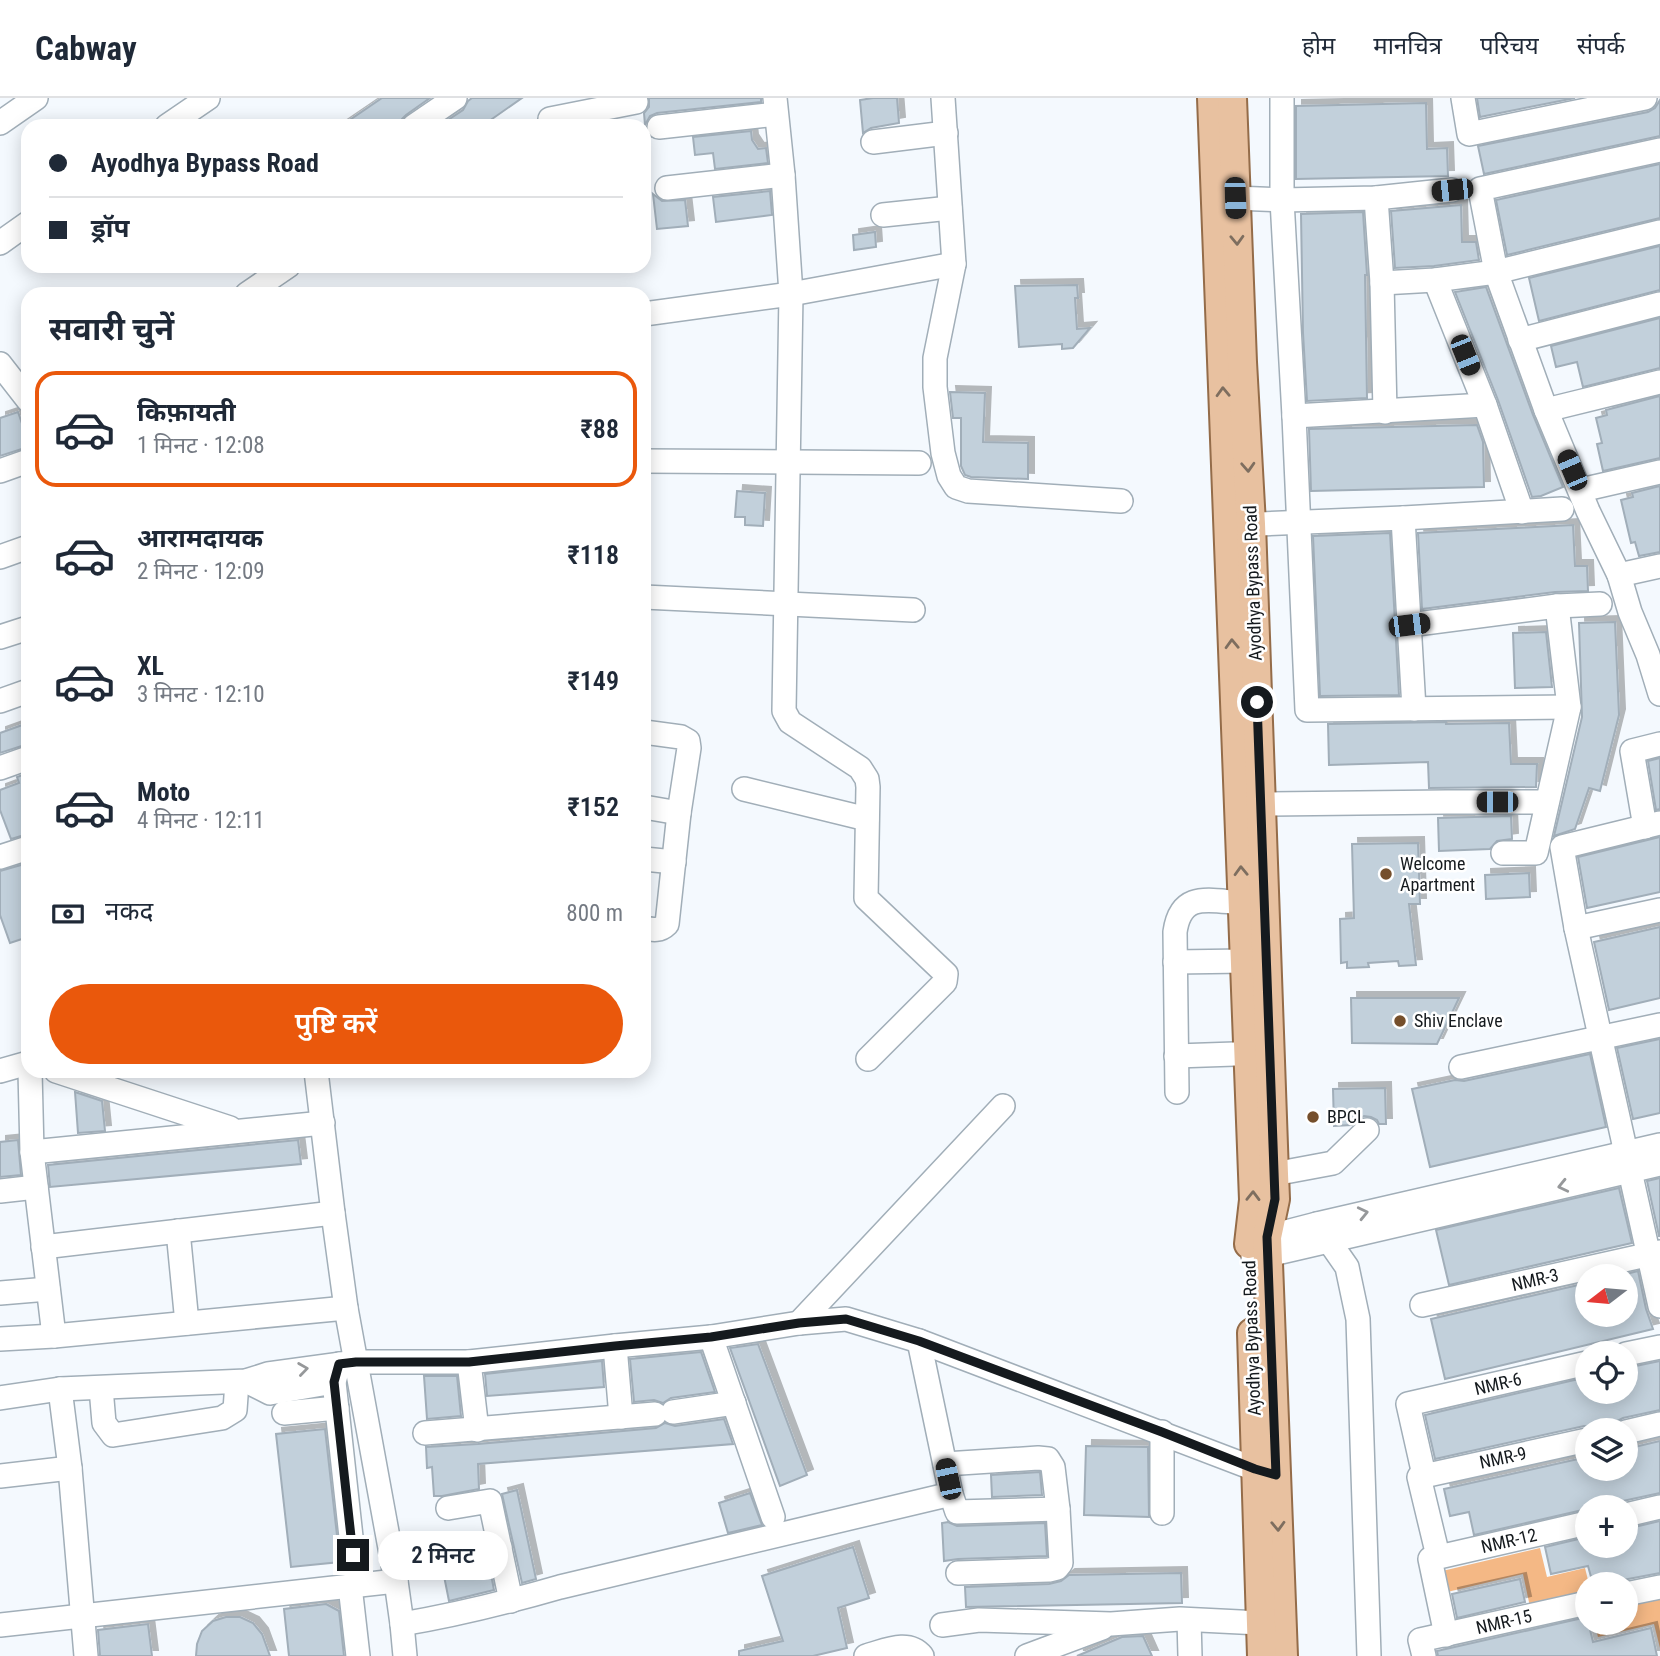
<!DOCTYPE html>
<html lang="hi">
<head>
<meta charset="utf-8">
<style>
  :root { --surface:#fff; --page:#f2f2f3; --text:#1f2937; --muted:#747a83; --line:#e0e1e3; --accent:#ea580c }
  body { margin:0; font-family:"Roboto Condensed","Noto Sans Devanagari",sans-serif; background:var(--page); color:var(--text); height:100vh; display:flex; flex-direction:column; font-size:26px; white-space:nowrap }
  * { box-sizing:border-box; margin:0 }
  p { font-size:23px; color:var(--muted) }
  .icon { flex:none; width:38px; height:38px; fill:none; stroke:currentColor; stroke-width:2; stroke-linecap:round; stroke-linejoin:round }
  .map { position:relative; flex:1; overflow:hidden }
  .side { position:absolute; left:21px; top:189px; width:630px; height:791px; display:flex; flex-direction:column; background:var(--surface); border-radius:21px; box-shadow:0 4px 18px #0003 }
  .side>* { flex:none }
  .top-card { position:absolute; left:21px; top:21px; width:630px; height:154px; border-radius:21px; box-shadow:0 4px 18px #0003; display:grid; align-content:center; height:154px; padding:0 28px; background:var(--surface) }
  .needle { width:46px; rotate:254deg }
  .fabs { position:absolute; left:1575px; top:1166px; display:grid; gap:14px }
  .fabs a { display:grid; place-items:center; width:63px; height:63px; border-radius:50%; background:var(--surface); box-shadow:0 4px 18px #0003; font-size:35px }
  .end { position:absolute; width:32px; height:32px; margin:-16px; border:9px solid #151a1e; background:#fff; box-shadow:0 0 0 4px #fff }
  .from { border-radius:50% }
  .bubble { position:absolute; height:49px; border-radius:24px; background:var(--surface); box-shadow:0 4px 18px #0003; font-size:23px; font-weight:600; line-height:49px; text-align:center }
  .car { position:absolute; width:21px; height:42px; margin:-21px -10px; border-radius:9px; box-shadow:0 0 5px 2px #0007; background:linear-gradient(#222 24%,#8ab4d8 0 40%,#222 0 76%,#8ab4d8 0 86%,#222 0) }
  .top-card b { display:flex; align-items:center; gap:24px; height:66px; font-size:26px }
  .top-card b+b { border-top:2px solid var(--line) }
  .top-card i { width:18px; height:18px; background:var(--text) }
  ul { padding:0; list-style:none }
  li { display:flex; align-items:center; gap:21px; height:116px; margin:0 14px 10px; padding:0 14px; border:4px solid transparent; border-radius:21px }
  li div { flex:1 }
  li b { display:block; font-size:26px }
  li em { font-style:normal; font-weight:600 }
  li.current { border-color:var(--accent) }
  li>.icon { width:63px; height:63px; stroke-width:1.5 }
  h2 { padding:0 28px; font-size:32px; line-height:84px }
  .pay { display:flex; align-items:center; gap:18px; height:77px; padding:0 28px; font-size:26px }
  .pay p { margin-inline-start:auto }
  .action { display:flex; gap:14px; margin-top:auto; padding:14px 28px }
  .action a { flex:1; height:80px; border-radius:42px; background:var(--accent); color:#fff; font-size:28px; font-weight:600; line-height:80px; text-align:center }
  header { display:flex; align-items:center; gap:42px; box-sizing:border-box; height:98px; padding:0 35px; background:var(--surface); border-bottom:2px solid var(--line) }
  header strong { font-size:33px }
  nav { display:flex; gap:38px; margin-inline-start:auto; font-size:24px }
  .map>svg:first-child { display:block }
  .green { fill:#f4b885 }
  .building { fill:#c2d0db; stroke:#a1aeb9; stroke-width:2; filter:url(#shadow) }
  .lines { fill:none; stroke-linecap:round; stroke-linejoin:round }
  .minor-casing { stroke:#a1aeb8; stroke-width:26 }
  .major-casing { stroke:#946c49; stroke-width:32 }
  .minor { stroke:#fff; stroke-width:23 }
  .major { stroke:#e8c1a0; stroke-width:28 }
  .oneway { stroke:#7e6e5f }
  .oneway2 { stroke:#96989a }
  .route { stroke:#151a1e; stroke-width:9 }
  .poi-dot { fill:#754f2c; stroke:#fff; stroke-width:2.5 }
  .labels { text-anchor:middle; stroke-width:5; stroke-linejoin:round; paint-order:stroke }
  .street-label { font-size:18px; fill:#151a1e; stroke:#fff }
  .poi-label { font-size:18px; fill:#151a1e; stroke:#fff; text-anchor:start }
</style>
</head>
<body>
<header>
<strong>Cabway</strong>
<nav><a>होम</a><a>मानचित्र</a><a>परिचय</a><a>संपर्क</a></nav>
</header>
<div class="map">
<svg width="1660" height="1558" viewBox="0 0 1660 1558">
  <defs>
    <filter id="shadow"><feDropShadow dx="6" dy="-6" stdDeviation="0" flood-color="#0004"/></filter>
  </defs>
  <rect width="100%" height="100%" fill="#f4f9fe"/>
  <g class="green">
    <polygon points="1540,1450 1547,1479 1585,1470 1589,1486 1587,1486 1587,1496 1530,1509 1523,1476 1443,1495 1438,1474"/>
    <polygon points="1660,1499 1660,1550 1654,1526 1598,1539 1594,1524 1626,1524 1626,1507"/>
  </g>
  <g class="building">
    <polygon points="382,0 430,0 406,17 402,21 400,28 341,28"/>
    <polygon points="472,0 522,0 482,28 439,28 463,12 468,3"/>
    <polygon points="649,0 761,0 761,4 657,15 650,18 645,27 644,15 649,9"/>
    <polygon points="873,0 897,0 899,25 871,30 863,35 860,2"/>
    <polygon points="1477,0 1575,0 1480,19"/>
    <polygon points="1660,2 1660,38 1484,76 1478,48 1648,14 1655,10"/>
    <polygon points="1426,5 1427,51 1447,50 1448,78 1296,81 1296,8"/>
    <polygon points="751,33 752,42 758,51 766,50 768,65 715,71 713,55 695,57 693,39"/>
    <polygon points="1660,66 1660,120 1507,157 1496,102"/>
    <polygon points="770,93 772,117 716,124 713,99"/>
    <polygon points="653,96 662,103 685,102 688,128 657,131"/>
    <polygon points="1461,107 1462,144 1476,144 1479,162 1434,168 1395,170 1391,113"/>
    <polygon points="1363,114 1367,177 1365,177 1367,300 1307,303 1303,235 1301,116"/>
    <polygon points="875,134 876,149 854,152 853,137"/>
    <polygon points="1660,148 1660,192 1539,223 1529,180"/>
    <polygon points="1077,187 1078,200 1075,200 1077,231 1090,230 1073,250 1062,251 1062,246 1019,249 1015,188"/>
    <polygon points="1486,189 1533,317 1563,389 1541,398 1532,399 1498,302 1455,194"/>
    <polygon points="1660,220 1660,270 1583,289 1577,264 1556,269 1551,248"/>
    <polygon points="950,294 985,295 983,344 1028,345 1028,381 971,379 965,377 961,368 961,320 953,320"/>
    <polygon points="1660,298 1660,360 1603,373 1597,346 1602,345 1596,320 1607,317 1606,312"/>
    <polygon points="18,314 28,343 28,349 0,358 0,320"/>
    <polygon points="1477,327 1483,344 1484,389 1311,393 1309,331"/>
    <polygon points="1660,388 1660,454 1639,458 1635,444 1631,445 1621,402 1633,399 1632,395"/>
    <polygon points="737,393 765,395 763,428 745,427 745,419 735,419"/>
    <polygon points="1573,427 1575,468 1587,468 1588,493 1555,494 1422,511 1418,435"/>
    <polygon points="1390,435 1399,597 1320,598 1313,438"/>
    <polygon points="1615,524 1619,617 1600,693 1589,690 1575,731 1554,738 1582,619 1579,525"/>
    <polygon points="1546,534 1552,589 1515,590 1513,535"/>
    <polygon points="1446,624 1446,626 1509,625 1511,666 1537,666 1536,689 1429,690 1428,664 1329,667 1328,626"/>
    <polygon points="28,625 28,646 0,655 0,635"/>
    <polygon points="1660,660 1660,711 1656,712 1648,663"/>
    <polygon points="28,675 28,736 11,741 0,712 0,692 19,685 17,679"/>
    <polygon points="1511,718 1512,741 1497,743 1490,751 1439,753 1438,720"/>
    <polygon points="1660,739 1660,794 1587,810 1578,759"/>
    <polygon points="1418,745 1420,806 1409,806 1416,867 1399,868 1398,863 1368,865 1369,869 1347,870 1347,864 1341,865 1340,821 1354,820 1352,746"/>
    <polygon points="28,765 28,839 10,845 0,817 0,773"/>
    <polygon points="1529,775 1530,799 1486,801 1485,777"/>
    <polygon points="1660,829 1660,900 1609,912 1594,844"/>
    <polygon points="1351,900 1459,900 1437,946 1352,945"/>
    <polygon points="1660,941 1660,1015 1633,1021 1617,950"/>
    <polygon points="1590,956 1606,1029 1430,1069 1412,991 1455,982 1464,983"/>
    <polygon points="1385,990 1386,1026 1379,1026 1377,1022 1371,1019 1364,1018 1352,1027 1334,1028 1333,991"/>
    <polygon points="75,994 102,1003 105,1033 78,1035"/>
    <polygon points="18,1042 21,1077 0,1079 0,1044"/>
    <polygon points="298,1042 301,1066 50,1089 48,1067"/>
    <polygon points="1660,1080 1660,1138 1659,1138 1647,1083"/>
    <polygon points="1619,1090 1632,1145 1449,1187 1436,1132"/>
    <polygon points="1638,1173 1646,1211 1653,1231 1445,1281 1431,1221 1587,1185 1587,1216 1626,1216 1626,1176"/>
    <polygon points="758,1246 807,1377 780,1388 730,1250"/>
    <polygon points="701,1254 715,1294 671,1300 663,1305 654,1302 634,1304 630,1261"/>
    <polygon points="602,1263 604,1289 487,1298 485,1276"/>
    <polygon points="1660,1263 1660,1312 1623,1320 1617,1323 1614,1328 1598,1332 1591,1329 1584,1328 1435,1361 1425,1317 1587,1279 1587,1293 1626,1293 1626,1270"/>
    <polygon points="424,1278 457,1278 461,1318 427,1321"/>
    <polygon points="724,1321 733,1346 478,1366 479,1391 442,1398 434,1398 432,1369 427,1370 426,1349 478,1346 656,1330 665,1325 675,1328"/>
    <polygon points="325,1331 340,1464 291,1469 276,1336"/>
    <polygon points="1660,1343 1660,1395 1623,1403 1615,1409 1587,1409 1587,1411 1474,1437 1469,1414 1450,1418 1444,1391 1587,1359 1587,1370 1626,1370 1626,1351"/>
    <polygon points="1086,1348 1148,1349 1149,1419 1084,1417"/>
    <polygon points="1040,1374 1042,1397 992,1399 991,1377"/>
    <polygon points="517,1392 536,1481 522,1485 502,1396"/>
    <polygon points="750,1395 762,1427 728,1435 719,1405"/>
    <polygon points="1660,1423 1660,1475 1623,1482 1617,1486 1593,1486 1588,1468 1551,1476 1545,1449 1587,1439 1587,1447 1626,1447 1626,1431"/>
    <polygon points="948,1424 957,1428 1045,1425 1047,1458 958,1461 944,1463 942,1425"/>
    <polygon points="853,1449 869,1500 838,1510 847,1550 813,1558 739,1558 739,1553 783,1543 762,1478"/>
    <polygon points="489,1466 494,1492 449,1503 443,1473 450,1474"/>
    <polygon points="1181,1475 1182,1505 966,1509 965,1489 1049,1486 1061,1483 1069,1477"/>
    <polygon points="1520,1481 1525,1504 1457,1520 1452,1496"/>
    <polygon points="326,1506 339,1513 344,1558 289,1558 284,1511"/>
    <polygon points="226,1519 240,1519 253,1525 262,1536 270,1558 196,1558 197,1546 202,1533 213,1523"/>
    <polygon points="1587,1519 1593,1544 1651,1530 1657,1558 1438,1558 1437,1553"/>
    <polygon points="148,1526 152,1558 100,1558 98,1532"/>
    <polygon points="1143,1538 1152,1558 1077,1558 1122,1539"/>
  </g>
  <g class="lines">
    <g class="minor-casing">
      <g id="minor">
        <polyline points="775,0 783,77 791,196 784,613 790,624 860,670 867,681 868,689 866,800 946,876 945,884 868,961"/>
        <polyline points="943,0 954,166 935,260 935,289 943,355 949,378 956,389 968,393 1121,403"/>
        <polyline points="1282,0 1282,102 1294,318 1307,612 1569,609"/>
        <polyline points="1463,0 1469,36 1645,0"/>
        <polyline points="550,21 636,4 635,0"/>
        <polyline points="0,25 36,0"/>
        <polyline points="167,28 208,0"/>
        <polyline points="414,28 455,0"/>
        <polyline points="659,29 776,16"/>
        <polyline points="873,44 946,35"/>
        <polyline points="1660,52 1480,91 1496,174 1546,312 1588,413 1619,477 1630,514 1648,557 1660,596"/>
        <polyline points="667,90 783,77"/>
        <polyline points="1235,100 1282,102 1376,100 1452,92"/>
        <polyline points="1376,100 1382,185 1385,314"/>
        <polyline points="883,117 950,110"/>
        <polyline points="0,145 28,125"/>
        <polyline points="1435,182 1485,307 1522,414"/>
        <polyline points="1382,185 1435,182 1496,174 1660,134"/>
        <polyline points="247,196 288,168"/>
        <polyline points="644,216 791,196 954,166"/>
        <polyline points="1520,242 1660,206"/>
        <polyline points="0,266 28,302"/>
        <polyline points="1546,312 1660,284"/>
        <polyline points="1294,318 1485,307"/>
        <polyline points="644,363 919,365"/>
        <polyline points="0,373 28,363"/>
        <polyline points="1581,392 1660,374"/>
        <polyline points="1403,420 1414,611"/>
        <polyline points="1236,427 1403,420 1562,411"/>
        <polyline points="0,459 28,449"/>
        <polyline points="1619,477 1660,468"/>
        <polyline points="644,499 913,512"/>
        <polyline points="1409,527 1557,508 1600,506"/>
        <polyline points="0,539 28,530"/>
        <polyline points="0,603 28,593"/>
        <path d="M644 634 681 639 688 643 689 650 679 715 667 826C660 833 653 832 644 830"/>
        <polyline points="0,670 28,660"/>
        <polyline points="744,691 867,721"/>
        <polyline points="1260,706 1447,704 1547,704"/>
        <polyline points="644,709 679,715"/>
        <polyline points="1660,725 1562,749 1576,830 1660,1208"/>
        <polyline points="1645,729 1632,653 1660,646"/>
        <polyline points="1503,755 1536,755 1569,609 1557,508"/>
        <polyline points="0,759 28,750"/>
        <polyline points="644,761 674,764"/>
        <polyline points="1576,830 1660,812"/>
        <polyline points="1175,864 1245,863"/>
        <polyline points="1176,958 1264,955"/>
        <polyline points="1461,969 1660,927"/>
        <polyline points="0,973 28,965"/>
        <polyline points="30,973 32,1054 54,1238"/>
        <polyline points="56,973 230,1030"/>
        <polyline points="316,973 333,1115 346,1210 396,1483 402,1526 405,1558"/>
        <path d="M1177 994 1175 834C1181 792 1210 803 1243 805"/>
        <polyline points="32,1054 323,1025"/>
        <polyline points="1274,1076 1333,1065 1367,1032"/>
        <polyline points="0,1093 36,1089"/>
        <polyline points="1317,1126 1347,1169 1358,1221 1369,1558"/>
        <polyline points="178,1133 187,1225"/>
        <polyline points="1252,1139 1267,1139 1317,1126 1660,1047"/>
        <polyline points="43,1149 333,1115"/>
        <polyline points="1253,1158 1268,1157 1660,1066"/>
        <polyline points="0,1195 48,1191"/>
        <polyline points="1422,1207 1660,1154"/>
        <polyline points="799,1225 1003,1008"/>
        <polyline points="711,1239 773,1419"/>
        <polyline points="0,1241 54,1238 346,1210"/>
        <polyline points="615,1248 621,1319"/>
        <polyline points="1626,1256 1660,1249"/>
        <polyline points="469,1264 477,1332"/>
        <polyline points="339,1266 334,1284 353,1457"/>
        <polyline points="246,1283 270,1295 334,1284"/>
        <polyline points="101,1290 104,1325 113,1337 222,1320 235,1312 237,1284"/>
        <polyline points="60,1291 70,1370 86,1558"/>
        <polyline points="0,1300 60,1291 246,1283 268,1276 356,1264 469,1264 615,1248 711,1239 799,1225 846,1221 919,1243 1255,1371 1270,1375"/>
        <polyline points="673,1314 734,1305"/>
        <polyline points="284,1315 337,1310"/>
        <polyline points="1162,1334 1162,1415"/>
        <polyline points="1626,1334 1660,1326"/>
        <polyline points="425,1335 655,1316"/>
        <polyline points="945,1366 1038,1360 1048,1361 1053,1369 1058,1411 1061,1465 1057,1470 1049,1472 958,1475"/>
        <polyline points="1424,1377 1408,1306 1587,1265"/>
        <polyline points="0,1378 70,1370"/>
        <polyline points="951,1396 957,1414 1058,1411"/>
        <polyline points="448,1410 490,1403 511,1503"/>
        <polyline points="1626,1417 1660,1409"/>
        <polyline points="1438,1458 1419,1379 1587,1342"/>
        <polyline points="447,1460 500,1449"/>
        <polyline points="350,1488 358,1558"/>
        <polyline points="1626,1496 1660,1489"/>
        <polyline points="1189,1522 1190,1558"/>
        <path d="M402 1526C456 1517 508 1504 560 1489L951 1396 919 1243"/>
        <polyline points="0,1527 396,1483"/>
        <polyline points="942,1527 979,1522 1111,1526 1180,1521 1260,1525 1279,1524"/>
        <polyline points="1446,1537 1430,1461 1587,1425"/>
        <path d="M866 1558C885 1553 908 1541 922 1558"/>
        <polyline points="1027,1558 1102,1530"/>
        <polyline points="1424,1558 1420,1542 1587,1505"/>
      </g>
    </g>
    <g class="major-casing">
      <g id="major">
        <polyline points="1212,0 1254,1102 1249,1146"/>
        <polyline points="1232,0 1242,264 1251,426 1274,1076 1275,1101 1267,1139 1283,1558"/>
        <polyline points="1252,1235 1262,1558"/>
      </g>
    </g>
    <use href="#minor" class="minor"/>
    <use href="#major" class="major"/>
  </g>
  <defs><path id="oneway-chevron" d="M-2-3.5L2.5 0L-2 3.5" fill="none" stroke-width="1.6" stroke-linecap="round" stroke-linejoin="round" transform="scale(1.75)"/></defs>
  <g class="oneway">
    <use href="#oneway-chevron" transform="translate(1237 142) rotate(88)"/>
    <use href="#oneway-chevron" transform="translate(1223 294) rotate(-92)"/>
    <use href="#oneway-chevron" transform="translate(1248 369) rotate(87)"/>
    <use href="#oneway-chevron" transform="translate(1232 546) rotate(-92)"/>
    <use href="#oneway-chevron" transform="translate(1241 773) rotate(-92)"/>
    <use href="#oneway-chevron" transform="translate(1253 1098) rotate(-89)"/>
    <use href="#oneway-chevron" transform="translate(1278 1428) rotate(88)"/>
  </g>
  <g class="oneway2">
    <use href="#oneway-chevron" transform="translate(1563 1088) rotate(167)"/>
    <use href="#oneway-chevron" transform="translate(1363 1115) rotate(-13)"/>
    <use href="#oneway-chevron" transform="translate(303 1271) rotate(-8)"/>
  </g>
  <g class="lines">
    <polyline class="route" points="353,1457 334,1284 339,1266 356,1264 469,1264 615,1248 711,1239 799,1225 846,1221 919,1243 1162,1334 1255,1371 1276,1377 1267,1139 1275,1101 1257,604"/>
  </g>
  <g class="poi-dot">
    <circle cx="1386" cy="776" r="7"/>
    <circle cx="1400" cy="923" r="7"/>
    <circle cx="1313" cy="1019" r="7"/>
  </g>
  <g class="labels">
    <g class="street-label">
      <text transform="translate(1253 485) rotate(-92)" y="6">Ayodhya Bypass Road</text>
      <text transform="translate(1535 1182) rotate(-13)" y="6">NMR-3</text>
      <text transform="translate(1252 1240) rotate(-92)" y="6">Ayodhya Bypass Road</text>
      <text transform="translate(1498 1286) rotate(-13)" y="6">NMR-6</text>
      <text transform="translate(1503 1360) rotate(-12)" y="6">NMR-9</text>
      <text transform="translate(1509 1443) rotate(-13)" y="6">NMR-12</text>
      <text transform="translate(1504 1524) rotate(-13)" y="6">NMR-15</text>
    </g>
    <g class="poi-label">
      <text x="1400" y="772">Welcome<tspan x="1400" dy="21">Apartment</tspan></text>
      <text x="1414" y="929">Shiv Enclave</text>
      <text x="1327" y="1025">BPCL</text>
    </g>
  </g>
</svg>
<div class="fabs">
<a><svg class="needle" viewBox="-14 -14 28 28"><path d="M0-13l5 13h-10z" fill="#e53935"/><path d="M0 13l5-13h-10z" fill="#747a83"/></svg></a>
<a><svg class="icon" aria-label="locate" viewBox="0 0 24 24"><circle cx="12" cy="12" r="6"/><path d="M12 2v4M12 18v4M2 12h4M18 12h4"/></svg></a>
<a><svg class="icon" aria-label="layers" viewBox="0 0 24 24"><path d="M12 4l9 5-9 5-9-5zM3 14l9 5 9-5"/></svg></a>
<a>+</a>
<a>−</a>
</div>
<i class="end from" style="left:1257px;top:604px"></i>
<i class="end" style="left:353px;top:1457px"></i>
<div class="bubble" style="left:378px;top:1433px;width:130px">2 मिनट</div>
<i class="car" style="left:1452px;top:92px;rotate:264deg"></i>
<i class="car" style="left:1235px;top:100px;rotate:178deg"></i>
<i class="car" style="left:1465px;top:257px;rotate:158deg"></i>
<i class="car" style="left:1572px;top:372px;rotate:337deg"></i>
<i class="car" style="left:1409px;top:527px;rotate:83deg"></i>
<i class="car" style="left:1497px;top:704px;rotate:270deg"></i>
<i class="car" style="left:948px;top:1381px;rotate:348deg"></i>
<div class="top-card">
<b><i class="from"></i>Ayodhya Bypass Road</b>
<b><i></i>ड्रॉप</b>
</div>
<section class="side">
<h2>सवारी चुनें</h2>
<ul>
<li class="current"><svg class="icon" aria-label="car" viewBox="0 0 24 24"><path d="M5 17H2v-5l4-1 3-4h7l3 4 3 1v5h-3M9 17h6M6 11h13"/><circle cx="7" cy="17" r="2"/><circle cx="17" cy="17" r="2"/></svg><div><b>किफ़ायती</b><p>1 मिनट · 12:08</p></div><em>₹88</em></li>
<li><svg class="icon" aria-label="car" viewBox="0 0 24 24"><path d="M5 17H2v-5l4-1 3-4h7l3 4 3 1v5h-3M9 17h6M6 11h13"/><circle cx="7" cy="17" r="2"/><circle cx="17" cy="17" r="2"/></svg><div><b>आरामदायक</b><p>2 मिनट · 12:09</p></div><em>₹118</em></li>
<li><svg class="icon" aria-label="car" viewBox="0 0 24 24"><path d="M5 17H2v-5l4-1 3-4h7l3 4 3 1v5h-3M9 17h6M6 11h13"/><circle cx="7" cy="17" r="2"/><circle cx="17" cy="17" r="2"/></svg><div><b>XL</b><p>3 मिनट · 12:10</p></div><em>₹149</em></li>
<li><svg class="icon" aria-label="car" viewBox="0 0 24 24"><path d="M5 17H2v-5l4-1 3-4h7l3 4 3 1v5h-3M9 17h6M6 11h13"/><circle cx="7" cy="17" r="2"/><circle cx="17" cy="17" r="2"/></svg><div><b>Moto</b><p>4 मिनट · 12:11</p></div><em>₹152</em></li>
</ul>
<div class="pay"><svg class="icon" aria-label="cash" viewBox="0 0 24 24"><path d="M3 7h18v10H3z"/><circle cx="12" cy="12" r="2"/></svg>नकद<p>800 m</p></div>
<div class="action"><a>पुष्टि करें</a></div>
</section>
</div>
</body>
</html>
